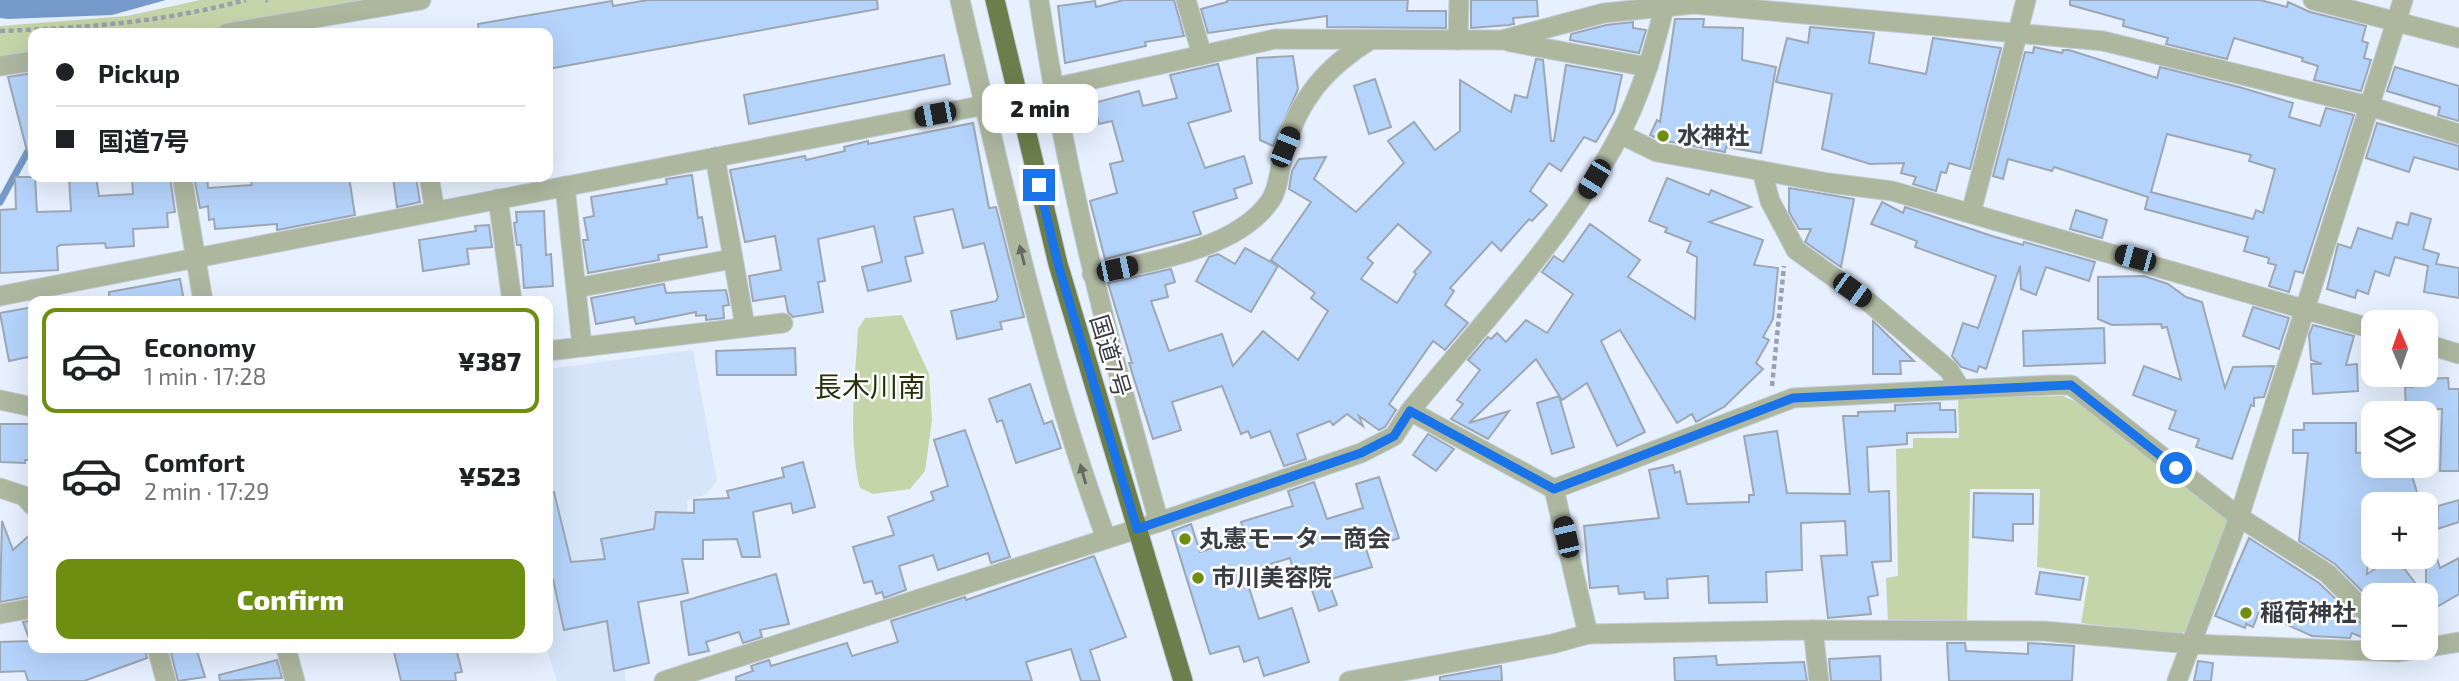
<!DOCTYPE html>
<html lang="en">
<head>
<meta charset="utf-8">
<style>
  :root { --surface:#fff; --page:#f2f2f2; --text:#202124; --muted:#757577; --line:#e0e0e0; --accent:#6e8e12 }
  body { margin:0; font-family:"Exo 2","Noto Sans JP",sans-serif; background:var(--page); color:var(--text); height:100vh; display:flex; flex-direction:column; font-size:26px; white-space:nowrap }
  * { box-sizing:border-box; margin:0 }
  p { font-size:23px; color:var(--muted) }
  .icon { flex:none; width:38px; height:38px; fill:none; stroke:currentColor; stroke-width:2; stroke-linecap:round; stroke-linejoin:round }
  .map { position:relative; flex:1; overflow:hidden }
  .sheet { position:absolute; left:28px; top:296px; width:525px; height:357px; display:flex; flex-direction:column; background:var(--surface); border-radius:14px; box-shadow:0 7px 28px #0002 }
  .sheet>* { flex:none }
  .top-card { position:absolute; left:28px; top:28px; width:525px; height:154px; border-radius:14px; box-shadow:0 7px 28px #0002; display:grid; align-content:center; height:154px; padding:0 28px; background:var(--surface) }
  .needle { width:46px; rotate:358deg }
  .buttons { position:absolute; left:2361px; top:310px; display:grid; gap:14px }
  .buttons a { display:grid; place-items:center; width:77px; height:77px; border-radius:14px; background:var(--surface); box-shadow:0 7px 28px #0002; font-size:35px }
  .end { position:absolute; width:32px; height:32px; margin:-16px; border:9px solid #1a73e8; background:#fff; box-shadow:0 0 0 4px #fff }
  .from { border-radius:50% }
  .bubble { position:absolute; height:49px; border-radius:14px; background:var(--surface); box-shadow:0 7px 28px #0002; font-size:23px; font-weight:800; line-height:49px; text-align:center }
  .car { position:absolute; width:21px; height:42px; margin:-21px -10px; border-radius:9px; box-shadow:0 0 5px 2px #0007; background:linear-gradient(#222 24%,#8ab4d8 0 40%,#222 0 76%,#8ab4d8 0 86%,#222 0) }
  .top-card b { display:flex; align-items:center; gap:24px; height:66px; font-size:26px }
  .top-card b+b { border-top:2px solid var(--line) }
  .top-card i { width:18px; height:18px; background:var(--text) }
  ul { padding:12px 0 0; list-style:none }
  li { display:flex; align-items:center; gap:21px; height:105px; margin:0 14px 10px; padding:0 14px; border:4px solid transparent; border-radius:14px }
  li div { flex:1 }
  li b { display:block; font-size:26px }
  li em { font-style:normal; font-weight:800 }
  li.active { border-color:var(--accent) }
  li>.icon { width:63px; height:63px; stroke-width:1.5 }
  .primary-button { display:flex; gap:14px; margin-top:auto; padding:14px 28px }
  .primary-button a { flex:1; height:80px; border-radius:14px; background:var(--accent); color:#fff; font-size:28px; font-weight:800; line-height:80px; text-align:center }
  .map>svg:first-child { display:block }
  .built { fill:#d6e5f9 }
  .green { fill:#c4d5a9 }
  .water { fill:#769ac9 }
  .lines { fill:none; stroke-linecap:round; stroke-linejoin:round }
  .stream { stroke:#769ac9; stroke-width:7 }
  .building { fill:#b5d4fb; stroke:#9da7b4; stroke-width:2; fill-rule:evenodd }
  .minor-casing { stroke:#c3ccd9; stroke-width:21 }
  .trunk-casing { stroke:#c3ccd9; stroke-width:21 }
  .path { stroke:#99a1ab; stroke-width:4.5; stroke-dasharray:5 3.5; stroke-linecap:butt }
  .minor { stroke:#adb79e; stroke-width:19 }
  .trunk { stroke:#6c7e4c; stroke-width:19 }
  .oneway { fill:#626863 }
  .route { stroke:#1a73e8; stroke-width:9 }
  .poi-dot { fill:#6e8e12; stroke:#fff; stroke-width:2.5 }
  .labels { text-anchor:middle; stroke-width:5; stroke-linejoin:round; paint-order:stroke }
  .poi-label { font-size:24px; font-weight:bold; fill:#393d43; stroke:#fff; text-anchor:start }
  .street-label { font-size:24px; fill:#393d43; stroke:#fff }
  .quarter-label { font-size:28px; fill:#26310c; stroke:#fff }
</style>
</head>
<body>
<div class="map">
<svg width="2459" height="681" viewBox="0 0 2459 681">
  <rect width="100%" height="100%" fill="#e6f0fe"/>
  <polygon class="built" points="693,350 717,481 706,494 687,501 691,555 613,582 626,681 557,681 546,648 548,369"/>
  <g class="green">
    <polygon points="200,0 384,0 199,33 33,33 33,56 0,60 0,26 127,16"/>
    <path d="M902 315 929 374 932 420 925 471 910 489 873 494 860 488C848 437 855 381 858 329L865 318Z"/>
    <polygon points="2063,396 2081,404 2228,521 2187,630 2177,636 2081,623 2089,576 2037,567 2040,489 1970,489 1967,622 1888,623 1886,578 1898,576 1896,449 1913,448 1913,438 1959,438 1958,398"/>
  </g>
  <polygon class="water" points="0,0 166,0 112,15 8,19 0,18"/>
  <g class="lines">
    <polyline class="stream" points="0,202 33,142"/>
  </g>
  <g class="building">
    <polygon points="648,0 877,0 878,9 548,69 548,33 479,33 478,24 612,1 613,6"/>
    <polygon points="1124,0 1174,0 1184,36 1145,42 1146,46 1065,63 1058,6 1095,1 1096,7"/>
    <polygon points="1227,0 1408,0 1407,11 1446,11 1446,28 1327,27 1327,16 1208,33 1201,9 1227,2"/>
    <polygon points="1471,0 1537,0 1538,16 1513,18 1514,24 1509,25 1471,28"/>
    <polygon points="2070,0 2260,0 2287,7 2288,2 2310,12 2366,26 2362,41 2368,43 2364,58 2371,60 2361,91 2314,80 2318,66 2302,61 2303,58 2234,38 2227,59 2166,44 2168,38 2123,26 2124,20 2070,5"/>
    <polygon points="1675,19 1704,19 1703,27 1743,28 1742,60 1776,67 1761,153 1726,147 1725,152 1661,140 1650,135 1657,120 1660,122"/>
    <polygon points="1633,22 1633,28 1646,30 1639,53 1570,40 1571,34 1606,25"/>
    <polygon points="1810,27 1874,33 1869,63 1926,74 1933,38 2001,48 1970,169 1949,163 1946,173 1941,172 1936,191 1913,184 1916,177 1901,173 1904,163 1870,164 1822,149 1832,94 1776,82 1787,38 1808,43"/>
    <path d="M2034 47 2062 53 2063 50H2069L2157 78 2160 67 2239 87 2293 103 2289 117 2320 126 2326 108 2354 115 2303 273 2295 271 2289 292 2269 286 2276 265 2268 263 2269 258 2244 251 2248 237 2145 209 2148 197 2054 167 2052 171 2008 159 2003 179 1993 176 2025 52 2033 53ZM2167 134 2251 155 2249 161 2275 169 2263 213 2256 210 2253 219 2151 192Z"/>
    <polygon points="944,55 950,84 749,124 744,95"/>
    <polygon points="1293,56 1298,89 1273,146 1260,140 1257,58"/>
    <path d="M1536 59 1543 60 1551 141H1554L1566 65 1622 75 1614 112 1596 142 1584 137 1561 171 1549 163 1530 191 1547 205 1532 221 1529 219 1501 251 1492 242 1450 288 1454 291 1445 305 1468 323 1445 350 1433 341 1389 404 1396 410 1385 427 1379 430 1359 416 1363 426 1347 414 1333 425 1330 421 1297 434 1306 459 1284 466 1270 431 1251 438 1248 431 1241 434 1222 386 1172 402 1181 430 1153 439 1129 363H1132L1108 283 1171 269 1175 282 1165 285 1168 297 1151 301 1169 351 1222 334 1233 366 1263 331 1298 360 1328 311 1311 298 1315 293 1271 260 1311 202 1289 189 1292 171 1299 159 1326 157 1314 179 1356 212 1404 163 1388 141 1414 122 1435 150 1460 131V80L1511 112 1515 95 1527 98ZM1398 224 1431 252 1414 272 1416 274 1397 303 1361 279 1373 263 1367 258Z"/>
    <polygon points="1218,64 1231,111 1188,123 1205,168 1244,156 1252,183 1234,189 1237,198 1193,212 1201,234 1105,259 1090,201 1117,193 1110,164 1123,161 1112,121 1099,124 1094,103 1139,91 1143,106 1177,98 1170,75"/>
    <polygon points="2395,67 2459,86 2459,121 2438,115 2440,107 2387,91"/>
    <polygon points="33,73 33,150 27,151 8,77"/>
    <polygon points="1375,79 1391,127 1369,134 1354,86"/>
    <polygon points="973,123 989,208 996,207 1024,317 1000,322 1002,329 957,339 951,311 996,301 998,297 984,243 963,248 953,209 914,217 923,253 905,257 911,281 868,291 862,267 882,262 874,226 818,239 825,281 818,282 823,312 793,317 788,312 785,296 753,301 749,276 781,270 775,236 745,242 730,170 805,156 806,160 845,151 844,147 868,141 868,144"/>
    <polygon points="2377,123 2459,146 2459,170 2414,157 2409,172 2366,158"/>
    <polygon points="692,175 698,218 702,217 707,247 658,255 659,260 588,273 583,240 588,240 584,218 594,216 591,197 667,184 666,179"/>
    <polygon points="15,177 35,177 37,212 71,211 69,177 96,177 99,196 133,194 132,177 170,177 175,212 167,213 168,227 133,229 134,246 106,248 105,243 60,245 57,247 58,270 0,273 0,210 16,209"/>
    <polygon points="194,177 207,177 208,188 252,185 251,181 293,177 349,177 355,215 277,230 277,224 215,229 214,219 209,220 208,206 200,208"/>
    <polygon points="393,177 416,177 420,202 397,207"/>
    <polygon points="1667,178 1709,195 1711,190 1751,207 1709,222 1763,240 1754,265 1778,268 1773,319 1763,337 1769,340 1756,363 1763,369 1724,407 1696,422 1692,414 1677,423 1620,330 1601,341 1645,432 1617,446 1587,383 1562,400 1536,359 1469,423 1509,411 1488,439 1451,419 1463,404 1457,400 1480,370 1468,360 1488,337 1491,339 1497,333 1506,342 1526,320 1547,333 1573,294 1542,272 1554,256 1563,262 1590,224 1640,260 1628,277 1695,319 1697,257 1687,252 1691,242 1665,232 1667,228 1649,221"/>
    <polygon points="1789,188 1854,199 1841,267 1805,242 1811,229 1799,229 1789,212"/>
    <polygon points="1882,202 1903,213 1905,207 1992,236 2023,245 2024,242 2095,262 2089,281 2046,267 2036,295 2021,289 2020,266 1986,369 1979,366 1977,372 1961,367 1952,356 1963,323 1978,328 1996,276 1915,247 1917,241 1871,224"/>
    <polygon points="2076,210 2107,220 2102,238 2070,229"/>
    <polygon points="544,211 546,255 551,254 553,286 524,288 521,245 517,245 514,223 517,222 516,212"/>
    <polygon points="2411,213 2431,219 2423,249 2439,254 2436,264 2459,268 2459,298 2424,292 2428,266 2395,257 2389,276 2375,271 2368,294 2357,290 2355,298 2327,289 2338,244 2351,248 2358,228 2392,239 2397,222 2408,225"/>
    <polygon points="489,225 492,247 467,249 469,264 423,271 419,240 476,231 475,226"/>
    <polygon points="1245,248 1278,266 1251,312 1196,281 1209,257 1218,254 1235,264"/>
    <polygon points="2144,276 2168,284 2186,297 2202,302 2225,388 2233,367 2274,366 2264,397 2254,398 2254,406 2251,405 2232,459 2196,447 2199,439 2169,429 2176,411 2133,395 2144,366 2181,380 2167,327 2162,328 2161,324 2112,325 2098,319 2098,277"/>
    <polygon points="180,279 184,301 109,301 109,292"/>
    <polygon points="664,284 666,293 726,290 729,305 723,306 724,318 706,320 706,315 696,316 696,312 636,324 634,317 596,324 591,298"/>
    <polygon points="33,307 33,356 9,361 0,313"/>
    <polygon points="2253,307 2289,318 2279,349 2243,336"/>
    <polygon points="1873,321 1914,361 1900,361 1901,374 1873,374"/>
    <polygon points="2313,325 2354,336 2346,365 2357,364 2358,391 2313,394 2311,364 2322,364 2311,360 2309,335"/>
    <polygon points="2104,328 2105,363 2024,366 2023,331"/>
    <polygon points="795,348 796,375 717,375 716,351"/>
    <polygon points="2448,378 2449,389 2459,389 2459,471 2440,471 2442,409 2406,410 2405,387 2413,387 2413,379"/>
    <polygon points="1030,384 1044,424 1052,421 1061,448 1016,463 1002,420 997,422 989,399"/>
    <polygon points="1559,396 1574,447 1552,454 1537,403"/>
    <polygon points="1940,403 1940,410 1955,410 1956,432 1907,433 1907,444 1867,447 1869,492 1889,491 1891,561 1872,562 1878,595 1868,597 1871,614 1828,618 1821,556 1847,555 1845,521 1801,523 1802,570 1766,572 1767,602 1709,603 1708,576 1667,579 1668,598 1645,599 1644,592 1619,594 1618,586 1590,588 1584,526 1659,518 1649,470 1673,465 1675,473 1680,471 1687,504 1749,502 1749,495 1754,495 1744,436 1777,431 1787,493 1850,494 1843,416 1858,416 1858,412 1895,411 1895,405"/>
    <polygon points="2304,423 2356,423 2356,453 2373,452 2373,466 2409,466 2419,499 2372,504 2367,574 2395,556 2424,595 2373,595 2373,602 2335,564 2299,541 2308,453 2293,453 2293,430 2304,430"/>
    <polygon points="0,424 33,424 33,460 25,460 25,463 0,462"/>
    <polygon points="965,430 1010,557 991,563 988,553 938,570 933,555 899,566 906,590 884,598 882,592 876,594 872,581 864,583 853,547 894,535 888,517 934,500 931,492 948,486 934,440"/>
    <polygon points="1428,434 1454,449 1436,471 1413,455"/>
    <polygon points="803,462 815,507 793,513 791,503 753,512 760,557 742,557 737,539 703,540 703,559 682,559 688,593 638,602 649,663 614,671 607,621 564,630 553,579 548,580 548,492 554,492 571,562 605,559 601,539 654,529 656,512 694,513 694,500 729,498 727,491 784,477 782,468"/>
    <polygon points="1379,477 1399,538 1366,549 1372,567 1328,580 1337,605 1319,611 1305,569 1294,572 1290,558 1244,572 1259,619 1292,608 1309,662 1264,676 1258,657 1244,662 1239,646 1210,654 1172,531 1191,524 1200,552 1246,537 1241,522 1293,506 1288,491 1314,482 1327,519 1363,508 1356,484"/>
    <polygon points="1974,493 2033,494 2033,524 2013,524 2013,541 1973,537"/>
    <polygon points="2459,500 2459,522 2437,529 2438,506"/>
    <polygon points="2,521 13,550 33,532 33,596 0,602"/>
    <polygon points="2426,536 2430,536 2440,568 2459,558 2459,594 2433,609 2426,593"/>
    <polygon points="2249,538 2319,583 2368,630 2364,638 2352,633 2350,638 2312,636 2259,612 2253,627 2246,624 2245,628 2215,616"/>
    <polygon points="1094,556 1126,637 1090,650 1100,681 1081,681 1071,649 1026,662 1032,681 736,681 736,677 753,671 751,666 769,660 771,666 847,643 852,656 898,642 891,621 965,597 966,600"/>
    <polygon points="2040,572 2084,578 2080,600 2036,594"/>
    <polygon points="776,574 789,624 760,630 762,637 743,643 739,632 706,642 709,651 689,655 681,602"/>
    <polygon points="33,620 33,648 145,648 147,658 84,681 28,681 25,671 0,672 0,642 30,641 23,622"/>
    <polygon points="1947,643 1965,643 1966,651 2028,654 2028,643 2074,646 2072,681 1949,681"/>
    <polygon points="176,648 196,648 205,677 178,681 170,649"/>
    <polygon points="414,648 456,648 462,672 455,673 456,681 401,681 394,652"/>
    <polygon points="1716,656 1717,665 1804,662 1807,681 1675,681 1674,658"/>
    <polygon points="1880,656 1881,681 1831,681 1829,659"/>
    <polygon points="277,660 282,678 220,681 219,675"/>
    <polygon points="2198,661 2213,663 2211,681 2194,681"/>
    <polygon points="1501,666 1502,681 1440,681 1440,677"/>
  </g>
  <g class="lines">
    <g class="minor-casing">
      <g id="minor">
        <path d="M960 0C1002 180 1042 364 1106 538"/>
        <path d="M1039 0C1066 178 1110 349 1159 522"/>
        <polyline points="1186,0 1202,55"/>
        <polyline points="2313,0 2459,38"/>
        <polyline points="227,33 421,0"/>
        <polyline points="1458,40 1459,0"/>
        <polyline points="1510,42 1648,67"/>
        <polyline points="0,66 33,61"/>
        <polyline points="1053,88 1275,39 1502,40 1604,13 1694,4 2103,41 2369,106 2459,134"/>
        <polyline points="1620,134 1657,152 1829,183 1892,191 2373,329"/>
        <polyline points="715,157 745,326"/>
        <polyline points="1762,171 1770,201 1796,250 1871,304 1949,370 1961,390"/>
        <polyline points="182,177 203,301"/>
        <polyline points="429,177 435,211"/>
        <polyline points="565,186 582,346"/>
        <polyline points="498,199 512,301"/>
        <polyline points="1971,213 2026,0"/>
        <path d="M1092 274C1145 263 1237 250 1270 201 1279 189 1280 165 1284 150 1299 99 1325 68 1370 40"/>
        <polyline points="576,288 732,259"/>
        <polyline points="0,296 985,105"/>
        <polyline points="2426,344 2459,354"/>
        <polyline points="548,351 783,323"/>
        <polyline points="0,400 33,407"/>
        <polyline points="1410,411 1554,489"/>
        <polyline points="0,488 24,496 33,506"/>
        <polyline points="0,614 33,608"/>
        <polyline points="1813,630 1819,681"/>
        <polyline points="1588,634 1554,489 1793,398 2051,385 2071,385 2239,517 2327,573 2373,619"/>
        <polyline points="157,648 166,681"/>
        <polyline points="286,648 295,681"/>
        <path d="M664 681 1159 522 1361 453 1394 436 1410 411C1480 325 1568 233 1619 136 1642 93 1655 46 1666 0"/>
        <polyline points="1349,681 1552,644 1588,634 1813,630 2043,631 2191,644 2399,652 2459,642"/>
        <polyline points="2177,681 2239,517 2403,0"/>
      </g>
    </g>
    <g class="trunk-casing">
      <polyline id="trunk" points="995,0 1058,264 1183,681"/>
    </g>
    <g class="path">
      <polyline points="266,0 268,1"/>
      <path d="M0 31C86 28 163 22 246 0"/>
      <polyline points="1772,386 1784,266"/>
    </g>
    <use href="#minor" class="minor"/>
    <use href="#trunk" class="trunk"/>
  </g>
  <defs><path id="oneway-solid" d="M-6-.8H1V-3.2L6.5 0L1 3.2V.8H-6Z" transform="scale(1.75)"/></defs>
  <g class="oneway">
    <use href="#oneway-solid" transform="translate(1022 255) rotate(-104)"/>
    <use href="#oneway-solid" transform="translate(1083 474) rotate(-106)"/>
  </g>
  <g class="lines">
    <polyline class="route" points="1039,185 1058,264 1137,529 1361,453 1394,436 1410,411 1554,489 1793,398 2071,385 2176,468"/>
  </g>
  <g class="poi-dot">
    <circle cx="1663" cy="136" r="7"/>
    <circle cx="1185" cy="539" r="7"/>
    <circle cx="1198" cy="578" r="7"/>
    <circle cx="2246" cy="613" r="7"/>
  </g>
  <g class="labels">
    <g class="poi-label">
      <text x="1677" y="144">水神社</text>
      <text x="1199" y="547">丸憲モーター商会</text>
      <text x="1212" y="586">市川美容院</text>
      <text x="2260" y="621">稲荷神社</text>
    </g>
    <g class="street-label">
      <text transform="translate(1110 356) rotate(73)" y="8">国道7号</text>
    </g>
    <g class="quarter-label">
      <text x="870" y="397">長木川南</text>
    </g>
  </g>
</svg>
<div class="buttons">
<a><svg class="needle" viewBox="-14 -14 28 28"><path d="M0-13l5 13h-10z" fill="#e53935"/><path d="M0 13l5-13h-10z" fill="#757577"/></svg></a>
<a><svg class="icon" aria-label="layers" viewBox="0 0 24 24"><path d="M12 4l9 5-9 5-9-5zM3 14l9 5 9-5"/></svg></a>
<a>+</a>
<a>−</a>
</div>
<i class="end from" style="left:2176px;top:468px"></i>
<i class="end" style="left:1039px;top:185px"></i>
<div class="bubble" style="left:982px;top:84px;width:116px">2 min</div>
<i class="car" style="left:935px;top:114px;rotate:259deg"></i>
<i class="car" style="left:1285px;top:147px;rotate:22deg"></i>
<i class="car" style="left:1594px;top:179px;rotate:211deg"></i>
<i class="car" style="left:2135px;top:258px;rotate:285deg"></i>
<i class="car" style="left:1117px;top:269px;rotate:78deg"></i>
<i class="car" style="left:1852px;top:290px;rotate:126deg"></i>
<i class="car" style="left:1566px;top:537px;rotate:347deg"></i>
<div class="top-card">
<b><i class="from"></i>Pickup</b>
<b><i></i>国道7号</b>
</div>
<section class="sheet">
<ul>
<li class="active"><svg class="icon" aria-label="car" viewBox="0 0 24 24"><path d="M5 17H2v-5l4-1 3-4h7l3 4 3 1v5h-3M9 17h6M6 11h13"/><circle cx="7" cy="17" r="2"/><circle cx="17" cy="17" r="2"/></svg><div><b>Economy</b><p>1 min · 17:28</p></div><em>¥387</em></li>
<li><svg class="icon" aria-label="car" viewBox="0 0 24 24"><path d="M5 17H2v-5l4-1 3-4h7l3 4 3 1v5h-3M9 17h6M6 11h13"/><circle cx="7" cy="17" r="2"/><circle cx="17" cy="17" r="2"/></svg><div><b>Comfort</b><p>2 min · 17:29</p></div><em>¥523</em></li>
</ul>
<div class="primary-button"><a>Confirm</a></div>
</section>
</div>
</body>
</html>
